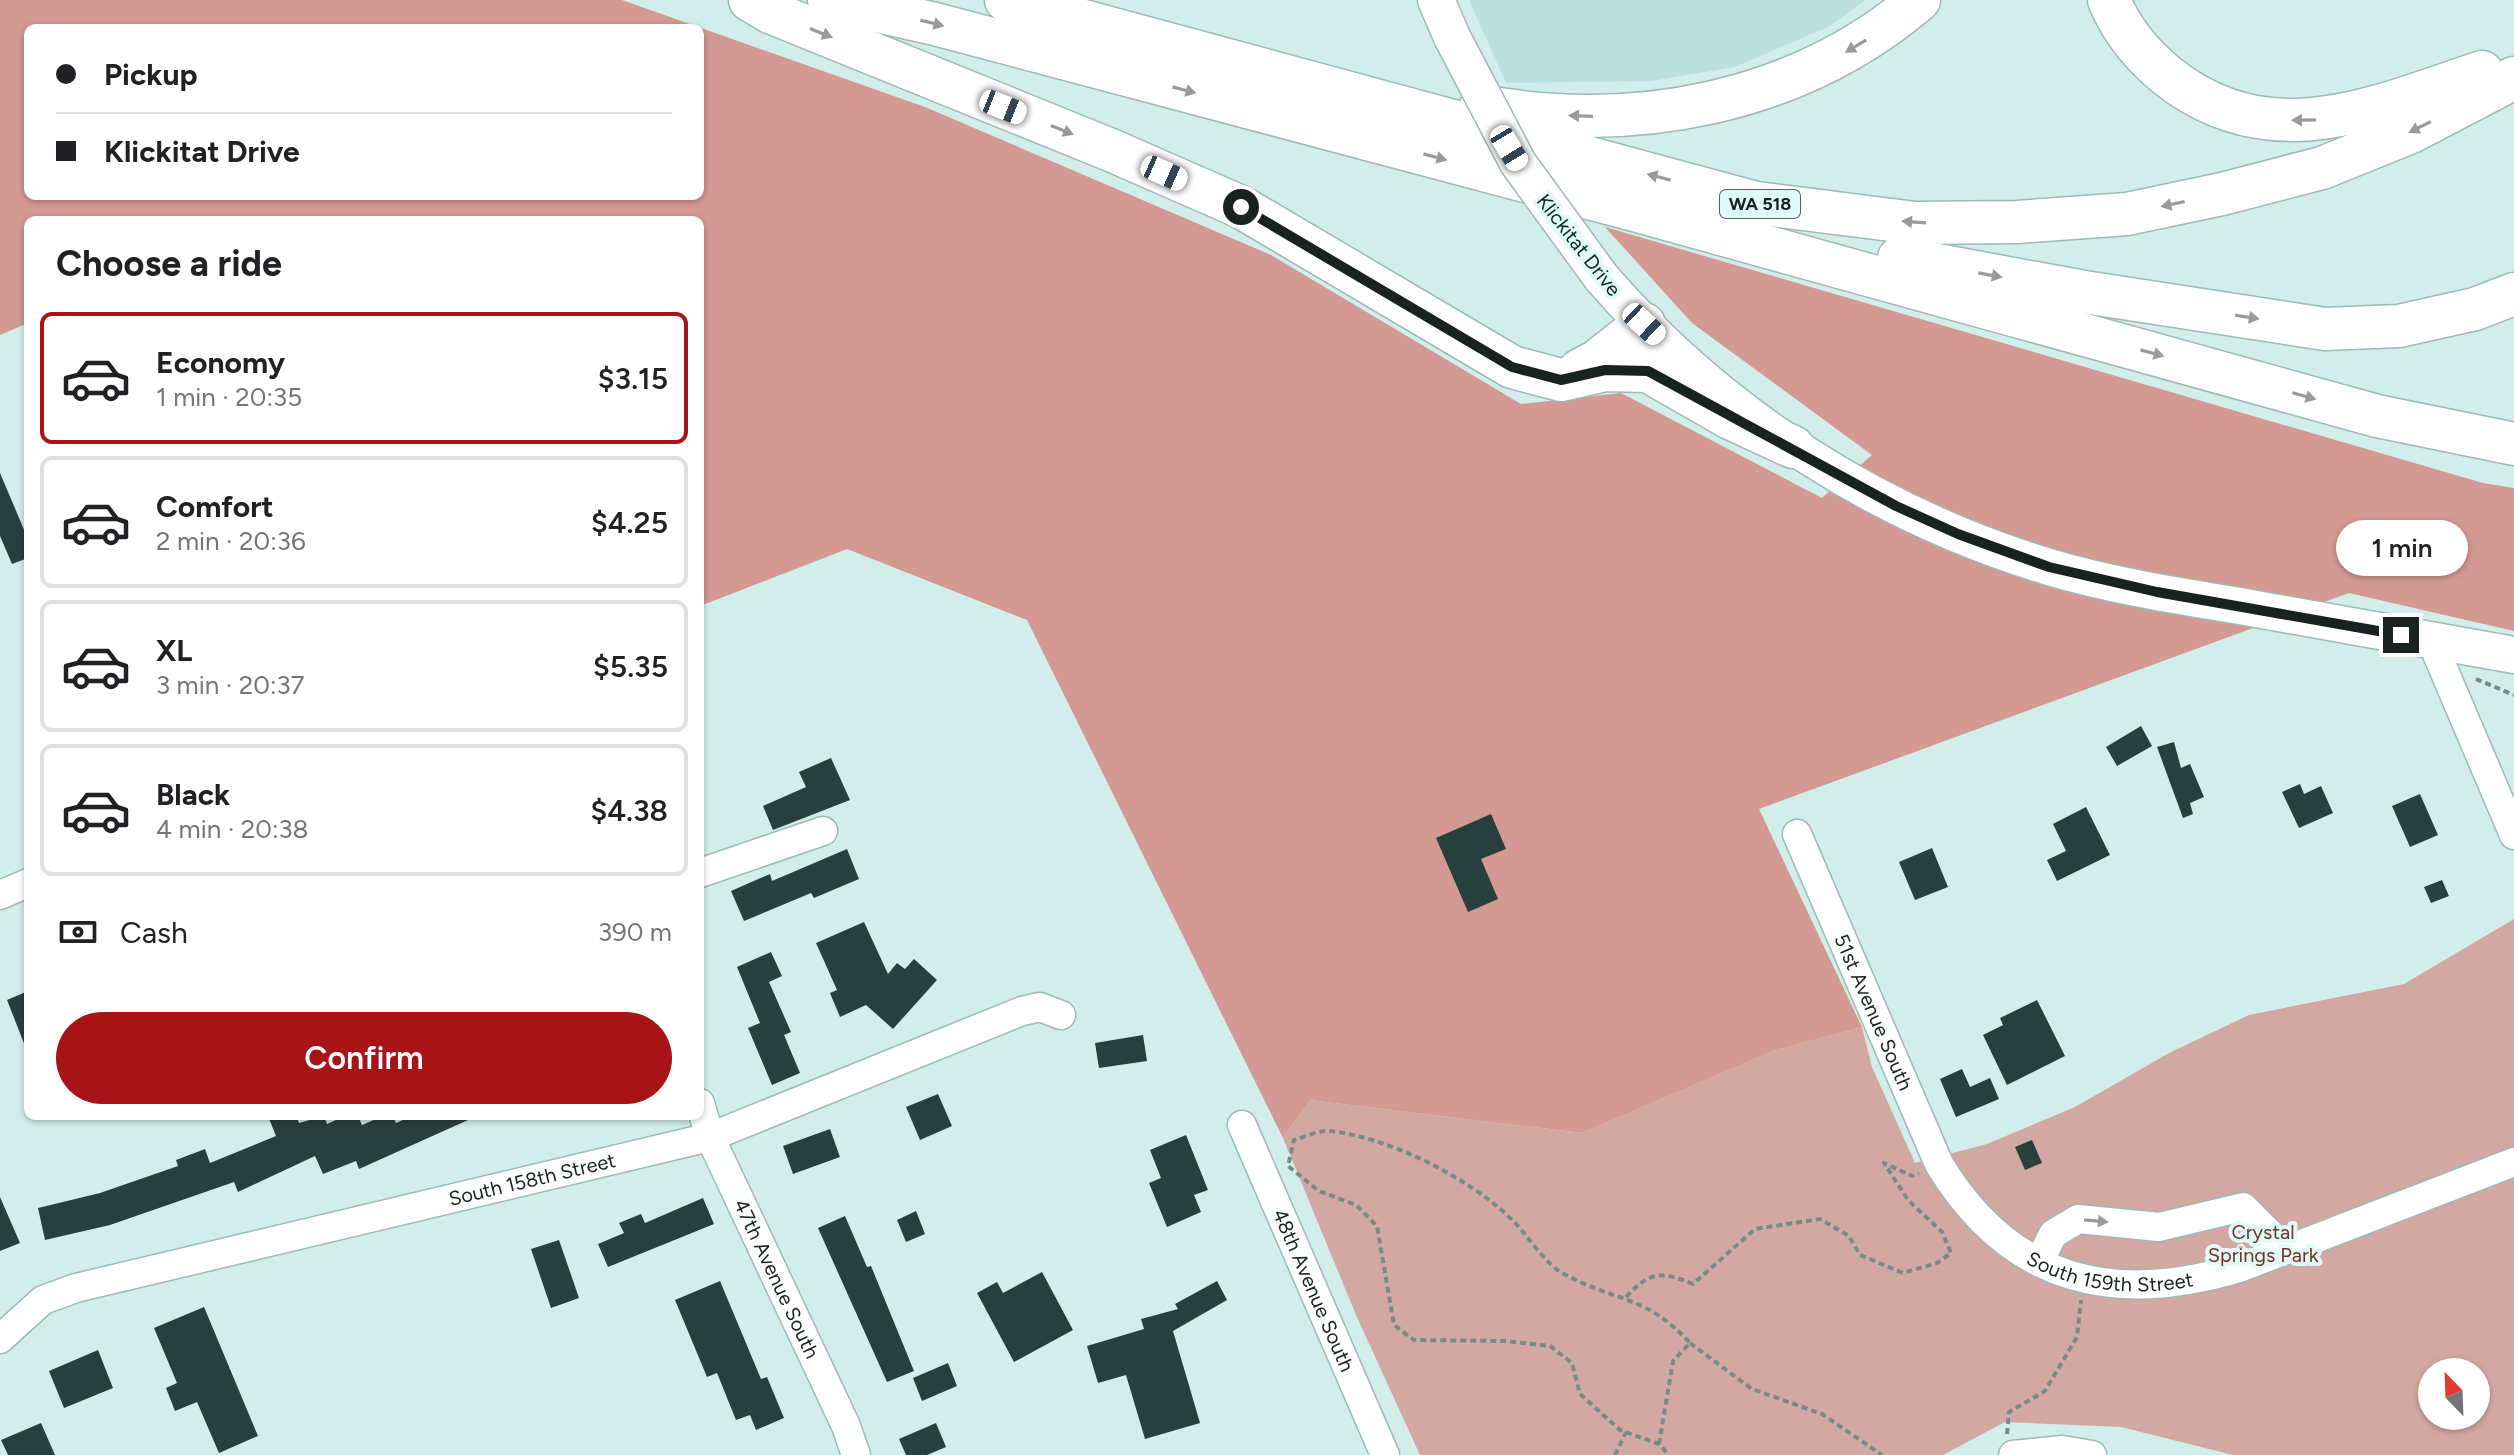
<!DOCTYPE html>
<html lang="en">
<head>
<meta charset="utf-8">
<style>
  :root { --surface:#fff; --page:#f6f6f6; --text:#202124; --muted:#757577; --line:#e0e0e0; --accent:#a81318 }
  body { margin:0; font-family:Figtree,sans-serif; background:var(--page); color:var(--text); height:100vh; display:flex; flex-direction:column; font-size:30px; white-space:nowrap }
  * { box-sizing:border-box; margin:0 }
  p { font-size:26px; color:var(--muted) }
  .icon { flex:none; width:44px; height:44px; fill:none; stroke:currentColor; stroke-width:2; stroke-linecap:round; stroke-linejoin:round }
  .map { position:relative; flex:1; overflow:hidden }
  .sheet { position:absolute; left:24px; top:216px; width:680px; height:904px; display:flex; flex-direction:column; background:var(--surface); border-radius:12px; box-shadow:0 2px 6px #0004 }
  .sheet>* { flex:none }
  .guide { position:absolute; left:24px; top:24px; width:680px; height:176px; border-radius:12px; box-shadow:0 2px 6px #0004; display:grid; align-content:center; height:176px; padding:0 32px; background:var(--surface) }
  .needle { width:52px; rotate:337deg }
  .fabs { position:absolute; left:2418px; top:1358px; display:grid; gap:16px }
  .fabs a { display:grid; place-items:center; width:72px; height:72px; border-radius:50%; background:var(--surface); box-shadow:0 2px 6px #0004; font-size:40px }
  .end { position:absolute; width:36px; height:36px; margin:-18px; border:10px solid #182321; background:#fff; box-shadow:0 0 0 4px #fff }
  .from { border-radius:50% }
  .bubble { position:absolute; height:56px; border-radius:28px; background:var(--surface); box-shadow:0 2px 6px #0004; font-size:26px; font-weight:600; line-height:56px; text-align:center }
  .car { position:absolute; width:24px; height:48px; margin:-24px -12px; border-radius:10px; box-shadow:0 0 6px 2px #0007; background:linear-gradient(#fff 24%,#345 0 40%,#fff 0 76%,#345 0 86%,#fff 0) }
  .guide b { display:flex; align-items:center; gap:28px; height:76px; font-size:30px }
  .guide b+b { border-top:2px solid var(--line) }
  .guide i { width:20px; height:20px; background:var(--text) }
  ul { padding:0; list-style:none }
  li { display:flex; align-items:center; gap:24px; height:132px; margin:0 16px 12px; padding:0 16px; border:4px solid var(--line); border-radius:12px }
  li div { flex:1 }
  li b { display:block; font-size:30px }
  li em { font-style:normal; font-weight:600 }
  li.active { border-color:var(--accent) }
  li>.icon { width:72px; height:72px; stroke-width:1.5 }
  h2 { padding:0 32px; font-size:36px; line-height:96px }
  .pay { display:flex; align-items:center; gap:20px; height:88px; padding:0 32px; font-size:30px }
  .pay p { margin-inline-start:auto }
  .cta { display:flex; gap:16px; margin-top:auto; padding:16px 32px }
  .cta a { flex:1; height:92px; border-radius:48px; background:var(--accent); color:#fff; font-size:32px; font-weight:600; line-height:92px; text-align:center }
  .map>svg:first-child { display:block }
  .built { fill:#bce1dd }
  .green { fill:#d4a8a2; fill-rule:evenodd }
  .forest { fill:#d49992; fill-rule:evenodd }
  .building { fill:#28403d }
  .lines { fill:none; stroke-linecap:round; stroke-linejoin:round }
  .minor-casing { stroke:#9ebab6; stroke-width:31 }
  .major-casing { stroke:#9ebab6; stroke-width:39 }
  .highway-casing { stroke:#9ebab6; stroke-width:45 }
  .path { stroke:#778b88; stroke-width:4; stroke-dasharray:6 4; stroke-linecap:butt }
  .minor { stroke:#fff; stroke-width:28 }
  .major { stroke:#fff; stroke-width:36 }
  .highway { stroke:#fff; stroke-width:42 }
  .major-bridge-casing { stroke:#9ebab6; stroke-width:39; stroke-linecap:butt }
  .major-bridge { stroke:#fff; stroke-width:36 }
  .oneway { fill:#979c9b }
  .route { stroke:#182321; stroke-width:10 }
  .labels { text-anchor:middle; stroke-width:8; stroke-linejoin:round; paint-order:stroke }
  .shield { fill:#defbf7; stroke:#536461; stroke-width:2 }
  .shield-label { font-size:18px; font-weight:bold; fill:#182321 }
  .street-label { font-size:20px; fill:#182321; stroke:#defbf7 }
  .park-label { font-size:20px; fill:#762f29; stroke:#defbf7 }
</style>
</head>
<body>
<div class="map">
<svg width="2514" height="1455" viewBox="0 0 2514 1455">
  <rect width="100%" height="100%" fill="#d1eeea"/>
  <polygon class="built" points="1469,0 1866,0 1830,26 1735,67 1651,81 1506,83"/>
  <path class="green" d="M2514 919V1455H2233L2121 1427 2005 1422 1943 1455H1420L1356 1315 1283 1138 1310 1100 1582 1133 1773 1051 1862 1027 1872 1067 1915 1163 1987 1144 2075 1107 2169 1053 2249 1015 2404 984ZM2432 1372H2476V1416H2432Z"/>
  <path class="forest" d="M0 0H622L925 107 1271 255 1521 404 1621 393 1822 498 1872 455 1692 323 1605 227 2483 483 2514 488V631L2349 593 1759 809 1862 1027 1773 1051 1582 1133 1310 1100 1283 1138 1027 620 847 549 700 606V220H28V323L0 335ZM28 28H700V196H28Z"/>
  <g class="building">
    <polygon points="0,473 28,539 28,558 12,564 0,536"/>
    <polygon points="2141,726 2152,746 2117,766 2106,747"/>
    <polygon points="2174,742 2181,768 2190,764 2204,797 2190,803 2193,814 2183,818 2157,747"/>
    <polygon points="831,758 850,800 773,830 763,806 806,787 799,772"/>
    <polygon points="2300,784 2304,794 2321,786 2333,813 2299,828 2282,792"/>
    <polygon points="2420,794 2438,835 2410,847 2392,806"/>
    <polygon points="2086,807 2110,855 2057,881 2047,860 2066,851 2053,824"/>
    <polygon points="1491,814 1506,849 1481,859 1498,899 1468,912 1436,838"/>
    <polygon points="1932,848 1948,887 1915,900 1899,862"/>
    <polygon points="847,849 859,879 814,898 811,893 744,921 731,891 770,874 772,881"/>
    <polygon points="2442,880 2449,896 2431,903 2424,887"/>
    <polygon points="864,922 888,974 897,963 905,969 914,959 937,980 893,1029 866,1005 840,1017 830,993 837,990 816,943"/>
    <polygon points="771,952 782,976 769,982 791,1032 784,1035 800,1073 772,1085 748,1028 760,1023 737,967"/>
    <polygon points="28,991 28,1051 27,1051 7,1000"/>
    <polygon points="2037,1000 2065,1056 2007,1085 1983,1035 2003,1025 2000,1018"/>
    <polygon points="1143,1035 1147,1061 1099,1068 1095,1043"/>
    <polygon points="1962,1069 1970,1087 1990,1078 1999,1099 1956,1117 1940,1079"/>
    <polygon points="938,1094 952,1126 920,1140 906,1107"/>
    <polygon points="268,1116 296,1116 299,1123 324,1116 327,1124 345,1116 358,1116 362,1125 383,1116 393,1116 396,1123 412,1116 477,1116 359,1169 356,1161 323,1174 315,1156 238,1192 234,1182 110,1225 45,1240 38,1208 100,1193 178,1166 176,1160 205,1149 210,1163 276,1136"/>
    <polygon points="830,1129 840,1157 793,1174 783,1146"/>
    <polygon points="1186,1135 1208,1190 1194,1195 1201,1212 1167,1227 1149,1183 1161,1178 1150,1150"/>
    <polygon points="2032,1140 2042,1163 2025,1170 2015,1147"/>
    <polygon points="0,1197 20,1243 0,1251"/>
    <polygon points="703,1198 714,1224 608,1267 598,1244 624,1233 619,1223 641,1214 645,1223"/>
    <polygon points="916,1211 925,1234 906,1242 897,1220"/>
    <polygon points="845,1216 867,1267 871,1266 914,1371 887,1382 818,1228"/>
    <polygon points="559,1240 579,1298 551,1308 531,1249"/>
    <polygon points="1042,1272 1073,1330 1014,1362 977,1293 997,1282 1003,1293"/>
    <polygon points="720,1281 761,1379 767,1377 784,1418 756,1430 750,1415 736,1420 717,1373 707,1377 675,1300"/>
    <polygon points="1217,1281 1227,1300 1173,1331 1200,1423 1145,1439 1126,1375 1098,1383 1087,1346 1144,1329 1141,1319 1178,1309 1175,1304"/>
    <polygon points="204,1307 258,1436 219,1453 197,1402 175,1411 166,1388 177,1383 154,1328"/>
    <polygon points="98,1350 113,1388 64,1408 49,1371"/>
    <polygon points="948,1363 957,1386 922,1401 913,1378"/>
    <polygon points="41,1423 55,1455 8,1455 1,1440"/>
    <polygon points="936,1423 946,1447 927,1455 906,1455 899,1439"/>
  </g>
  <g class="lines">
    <g class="minor-casing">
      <g id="minor">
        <polyline points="2431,640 2514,835"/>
        <path id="s1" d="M1797 834 1939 1164C2011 1283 2115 1306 2242 1267L2514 1162"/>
        <polyline points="700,873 823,831"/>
        <polyline points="0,895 28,883"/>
        <path id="s2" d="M700 1103 710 1137 846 1426 856 1455"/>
        <path id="s3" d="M1242 1125 1385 1455"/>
        <polyline points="2039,1262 2053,1234 2078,1219 2159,1227 2243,1207 2286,1250"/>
        <path id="s4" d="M0 1339 43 1300 76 1288 710 1137 1022 1011 1040 1007 1061 1015"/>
        <polyline points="2013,1455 2062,1450 2092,1455"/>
      </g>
    </g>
    <g class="major-casing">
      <g id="major">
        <polyline points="1436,0 1452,37"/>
        <path d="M1601 277C1719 414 1877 515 2049 567 2113 586 2179 596 2245 607 2335 623 2424 639 2514 655"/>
      </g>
    </g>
    <g class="highway-casing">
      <g id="highway">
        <polyline points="750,0 770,12 1113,151 1241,207 1512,367 1561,380 1605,370 1648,371 1730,418 1793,447"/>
        <polyline points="829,0 935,24 1638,211 2377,416 2514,444"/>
        <polyline points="1006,0 1756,203 1915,223 2017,222 2127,214 2222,194 2322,168 2411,132 2514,78"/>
        <path d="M2109 0C2123 34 2149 63 2178 84 2278 154 2379 106 2482 72"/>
        <path d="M1481 106C1636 134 1798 103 1919 0"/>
        <polyline points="1899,258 2084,292 2325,329 2399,326 2475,309 2514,294"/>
        <polyline points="1580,370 1597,361 1644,324"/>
      </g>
    </g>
    <g class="path">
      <polyline points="2476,679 2514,695"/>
      <path d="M1626 1297C1650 1271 1661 1271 1693 1284L1755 1229 1820 1219 1849 1236 1860 1255 1903 1273 1937 1263 1951 1253 1942 1232 1908 1200 1884 1163 1912 1176 1919 1173"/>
      <polyline points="1690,1343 1752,1389 1822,1414 1882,1455"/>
      <polyline points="2007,1434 2009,1412 2045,1391 2077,1337 2081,1300"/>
      <path d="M1659 1444 1673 1361 1690 1343C1645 1294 1615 1302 1564 1274 1543 1263 1527 1233 1509 1217 1468 1177 1387 1137 1330 1131 1319 1130 1305 1137 1294 1140L1288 1166 1319 1191 1356 1205 1377 1226 1394 1325 1414 1340 1505 1341 1550 1346 1572 1363 1580 1394 1620 1430 1659 1444 1669 1455"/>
      <polyline points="1615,1455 1626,1432"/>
    </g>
    <use href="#minor" class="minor"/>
    <use href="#major" class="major"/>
    <use href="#highway" class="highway"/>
    <g class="major-bridge-casing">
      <polyline id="major-bridge" points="1452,37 1518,163 1601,277"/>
    </g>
    <use href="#major-bridge" class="major-bridge"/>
  </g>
  <defs><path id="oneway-solid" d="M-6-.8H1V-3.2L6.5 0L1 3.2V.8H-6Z" transform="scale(2)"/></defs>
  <g class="oneway">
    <use href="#oneway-solid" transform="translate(932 23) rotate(14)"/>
    <use href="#oneway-solid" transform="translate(821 33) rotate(22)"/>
    <use href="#oneway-solid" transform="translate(1856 46) rotate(149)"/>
    <use href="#oneway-solid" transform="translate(1184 90) rotate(15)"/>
    <use href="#oneway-solid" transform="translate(1581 116) rotate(-178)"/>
    <use href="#oneway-solid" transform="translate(2304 120) rotate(179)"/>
    <use href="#oneway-solid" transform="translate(2420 127) rotate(153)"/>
    <use href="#oneway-solid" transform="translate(1062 130) rotate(22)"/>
    <use href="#oneway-solid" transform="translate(1435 157) rotate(15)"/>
    <use href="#oneway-solid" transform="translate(1659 177) rotate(-165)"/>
    <use href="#oneway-solid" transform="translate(2173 204) rotate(168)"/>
    <use href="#oneway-solid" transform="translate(1914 222) rotate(-176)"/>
    <use href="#oneway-solid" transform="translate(1990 275) rotate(10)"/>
    <use href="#oneway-solid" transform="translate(2247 317) rotate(9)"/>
    <use href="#oneway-solid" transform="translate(2152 353) rotate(15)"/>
    <use href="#oneway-solid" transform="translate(2304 396) rotate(16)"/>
    <use href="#oneway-solid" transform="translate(2096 1221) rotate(5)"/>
  </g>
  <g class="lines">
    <polyline class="route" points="1241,207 1512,367 1561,380 1605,370 1648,371 1896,506 1958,534 2049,567 2157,592 2401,635"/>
  </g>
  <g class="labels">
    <rect class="shield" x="1720" y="190" width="80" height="28" rx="6"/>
    <g class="shield-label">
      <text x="1760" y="210">WA 518</text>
    </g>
    <g class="street-label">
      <text transform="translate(1579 245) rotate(52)" y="7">Klickitat Drive</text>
      <text dy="7" stroke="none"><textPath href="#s1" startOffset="194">51st Avenue South</textPath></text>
      <text dy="7" stroke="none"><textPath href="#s4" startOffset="562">South 158th Street</textPath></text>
      <text dy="7" stroke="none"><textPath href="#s1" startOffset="574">South 159th Street</textPath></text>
      <text dy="7" stroke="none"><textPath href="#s2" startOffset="192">47th Avenue South</textPath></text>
      <text dy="7" stroke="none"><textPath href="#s3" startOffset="180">48th Avenue South</textPath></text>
    </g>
    <g class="park-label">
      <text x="2263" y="1239">Crystal<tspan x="2263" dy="23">Springs Park</tspan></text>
    </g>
  </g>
</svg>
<div class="fabs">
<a><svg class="needle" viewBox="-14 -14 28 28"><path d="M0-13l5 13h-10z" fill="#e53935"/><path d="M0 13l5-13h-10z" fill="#757577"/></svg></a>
</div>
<i class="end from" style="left:1241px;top:207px"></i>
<i class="end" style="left:2401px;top:635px"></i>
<div class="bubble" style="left:2336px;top:520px;width:132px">1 min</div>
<i class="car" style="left:1003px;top:107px;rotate:112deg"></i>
<i class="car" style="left:1509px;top:148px;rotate:149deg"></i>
<i class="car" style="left:1164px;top:173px;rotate:114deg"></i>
<i class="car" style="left:1644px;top:324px;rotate:133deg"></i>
<div class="guide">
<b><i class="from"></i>Pickup</b>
<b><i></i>Klickitat Drive</b>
</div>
<section class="sheet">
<h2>Choose a ride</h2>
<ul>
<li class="active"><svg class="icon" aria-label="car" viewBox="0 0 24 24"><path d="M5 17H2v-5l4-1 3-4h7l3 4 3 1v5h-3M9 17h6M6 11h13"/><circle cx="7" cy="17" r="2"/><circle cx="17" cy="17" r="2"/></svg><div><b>Economy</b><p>1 min · 20:35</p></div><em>$3.15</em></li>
<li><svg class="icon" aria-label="car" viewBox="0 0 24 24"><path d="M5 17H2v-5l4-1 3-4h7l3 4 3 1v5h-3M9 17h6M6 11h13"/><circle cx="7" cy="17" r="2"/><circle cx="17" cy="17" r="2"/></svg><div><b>Comfort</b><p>2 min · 20:36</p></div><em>$4.25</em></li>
<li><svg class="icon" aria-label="car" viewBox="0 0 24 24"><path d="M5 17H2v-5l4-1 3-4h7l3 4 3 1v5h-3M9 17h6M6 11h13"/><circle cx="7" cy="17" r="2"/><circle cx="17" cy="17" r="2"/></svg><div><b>XL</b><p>3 min · 20:37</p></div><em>$5.35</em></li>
<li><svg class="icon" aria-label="car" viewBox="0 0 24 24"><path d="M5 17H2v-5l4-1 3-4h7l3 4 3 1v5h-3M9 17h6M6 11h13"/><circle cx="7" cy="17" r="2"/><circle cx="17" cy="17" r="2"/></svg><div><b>Black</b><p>4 min · 20:38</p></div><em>$4.38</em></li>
</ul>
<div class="pay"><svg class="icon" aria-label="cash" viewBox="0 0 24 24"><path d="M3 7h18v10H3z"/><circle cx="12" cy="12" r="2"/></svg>Cash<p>390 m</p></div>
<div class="cta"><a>Confirm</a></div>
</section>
</div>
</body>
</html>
